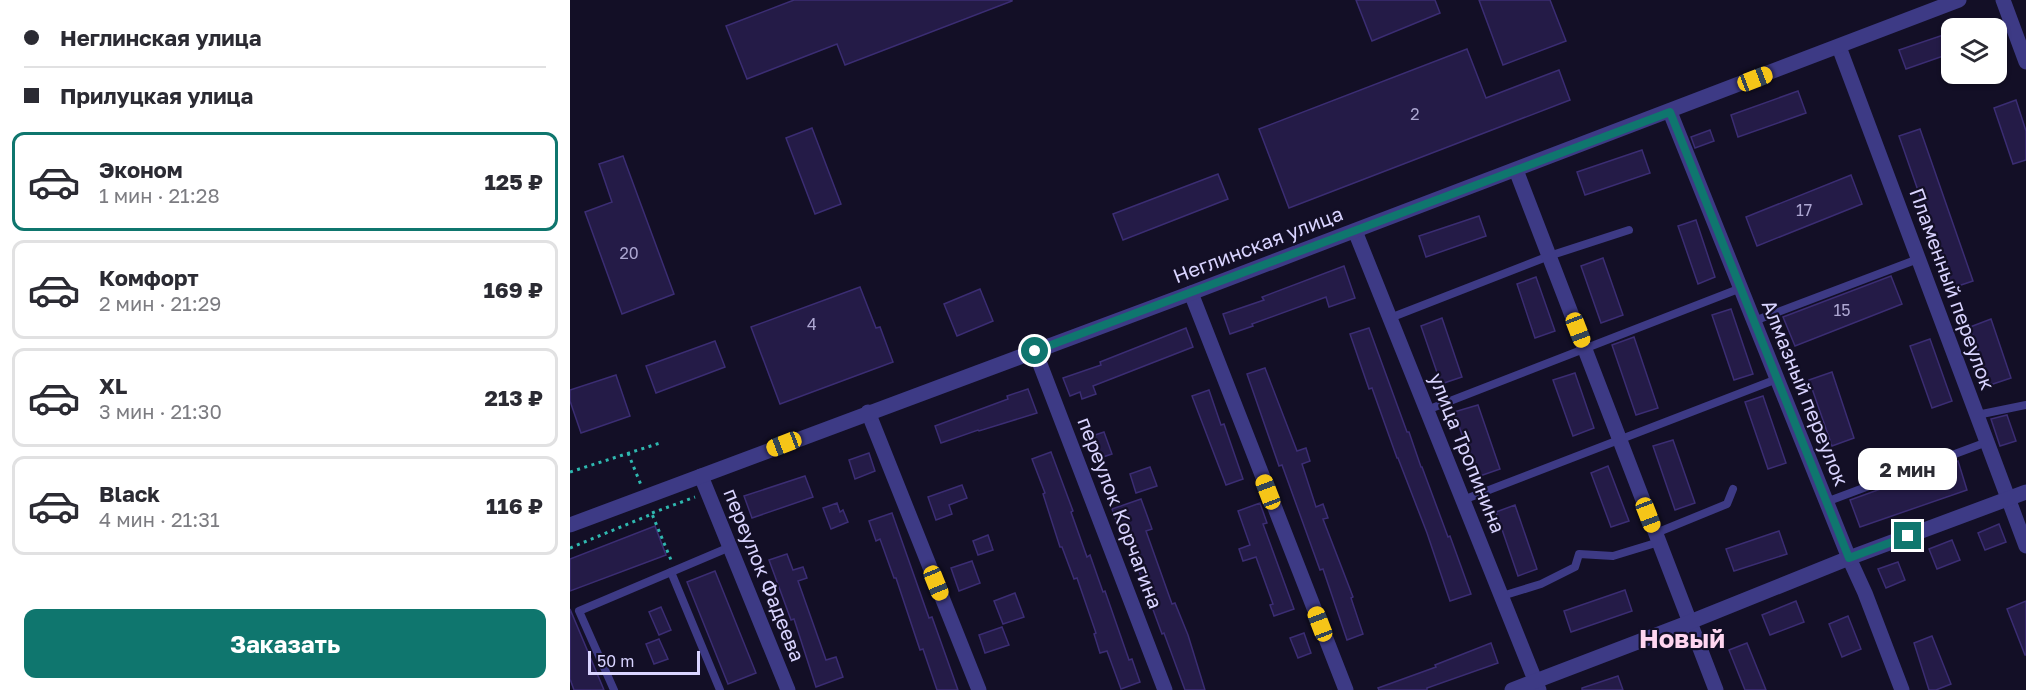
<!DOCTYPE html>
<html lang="ru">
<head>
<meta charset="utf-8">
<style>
  :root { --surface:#fff; --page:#f2f2f3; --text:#2b2b33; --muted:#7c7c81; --line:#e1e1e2; --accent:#0f766e }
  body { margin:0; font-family:"Golos Text",sans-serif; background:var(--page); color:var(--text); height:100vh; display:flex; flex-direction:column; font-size:22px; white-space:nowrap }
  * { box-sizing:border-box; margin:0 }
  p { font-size:20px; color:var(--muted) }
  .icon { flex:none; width:33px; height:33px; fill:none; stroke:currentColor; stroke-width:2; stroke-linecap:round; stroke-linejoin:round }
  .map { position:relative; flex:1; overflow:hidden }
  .sheet { display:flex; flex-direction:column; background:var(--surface); width:570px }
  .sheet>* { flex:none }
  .banner { display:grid; align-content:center; height:132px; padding:0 24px; background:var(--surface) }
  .controls { position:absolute; left:1371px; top:18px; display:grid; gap:12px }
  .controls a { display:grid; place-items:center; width:66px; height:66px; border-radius:12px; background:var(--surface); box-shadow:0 2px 4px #0004; font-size:30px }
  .scale { position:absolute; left:18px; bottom:15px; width:112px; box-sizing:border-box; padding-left:6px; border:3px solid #d9d4ff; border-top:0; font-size:16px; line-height:21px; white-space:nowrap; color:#d9d4ff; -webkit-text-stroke:4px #130f26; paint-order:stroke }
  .end { position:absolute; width:27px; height:27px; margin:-14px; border:8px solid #0f766e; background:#fff; box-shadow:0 0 0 3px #fff }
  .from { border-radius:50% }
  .bubble { position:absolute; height:42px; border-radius:12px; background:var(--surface); box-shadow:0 2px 4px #0004; font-size:20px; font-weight:700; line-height:42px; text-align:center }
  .car { position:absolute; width:18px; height:36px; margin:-18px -9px; border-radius:8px; box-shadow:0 0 4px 2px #0007; background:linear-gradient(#f5c518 24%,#345 0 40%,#f5c518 0 76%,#345 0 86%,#f5c518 0) }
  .banner b { display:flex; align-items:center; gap:21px; height:57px; font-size:22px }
  .banner b+b { border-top:2px solid var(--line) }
  .banner i { width:15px; height:15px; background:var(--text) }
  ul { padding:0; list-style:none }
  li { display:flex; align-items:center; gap:18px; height:99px; margin:0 12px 9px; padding:0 12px; border:3px solid var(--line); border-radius:12px }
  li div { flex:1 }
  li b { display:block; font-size:22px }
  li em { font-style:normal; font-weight:700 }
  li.current { border-color:var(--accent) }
  li>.icon { width:54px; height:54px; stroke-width:1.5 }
  .button { display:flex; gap:12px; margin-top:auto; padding:12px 24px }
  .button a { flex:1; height:69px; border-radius:12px; background:var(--accent); color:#fff; font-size:24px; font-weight:700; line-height:69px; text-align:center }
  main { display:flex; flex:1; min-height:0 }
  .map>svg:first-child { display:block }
  .building { fill:#241b47; stroke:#3b2d73; stroke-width:1.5 }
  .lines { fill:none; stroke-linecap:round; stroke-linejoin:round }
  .path { stroke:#2fb8b0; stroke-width:3; stroke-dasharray:3 4.5; stroke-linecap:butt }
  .service { stroke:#3d3a85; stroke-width:8 }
  .minor { stroke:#3d3a85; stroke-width:15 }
  .tertiary { stroke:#3d3a85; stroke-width:15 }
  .route { stroke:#0f766e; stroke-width:8 }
  .labels { text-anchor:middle; stroke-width:4.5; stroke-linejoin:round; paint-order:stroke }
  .number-label { font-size:16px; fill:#aca6d1 }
  .street-label { font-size:20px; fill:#d9d4ff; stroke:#130f26 }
  .district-label { font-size:26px; font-weight:bold; fill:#ffd6f0; stroke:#130f26 }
</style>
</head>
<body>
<main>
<section class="sheet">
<div class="banner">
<b><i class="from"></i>Неглинская улица</b>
<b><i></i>Прилуцкая улица</b>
</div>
<ul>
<li class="current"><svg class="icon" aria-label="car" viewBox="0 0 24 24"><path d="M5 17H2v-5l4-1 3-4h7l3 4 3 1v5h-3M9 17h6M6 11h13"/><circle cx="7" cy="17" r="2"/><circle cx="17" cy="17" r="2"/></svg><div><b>Эконом</b><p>1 мин · 21:28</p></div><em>125 ₽</em></li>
<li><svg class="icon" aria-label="car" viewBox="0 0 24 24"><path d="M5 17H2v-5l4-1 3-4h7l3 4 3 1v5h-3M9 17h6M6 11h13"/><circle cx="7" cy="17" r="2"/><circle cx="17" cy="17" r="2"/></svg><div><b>Комфорт</b><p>2 мин · 21:29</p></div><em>169 ₽</em></li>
<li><svg class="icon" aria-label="car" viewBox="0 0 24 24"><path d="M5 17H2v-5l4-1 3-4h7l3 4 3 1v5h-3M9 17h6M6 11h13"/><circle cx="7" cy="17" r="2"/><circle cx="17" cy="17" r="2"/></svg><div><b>XL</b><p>3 мин · 21:30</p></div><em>213 ₽</em></li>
<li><svg class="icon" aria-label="car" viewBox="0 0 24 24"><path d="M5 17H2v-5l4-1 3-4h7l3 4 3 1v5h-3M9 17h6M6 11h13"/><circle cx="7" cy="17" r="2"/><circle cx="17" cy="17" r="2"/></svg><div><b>Black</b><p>4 мин · 21:31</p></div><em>116 ₽</em></li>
</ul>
<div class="button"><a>Заказать</a></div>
</section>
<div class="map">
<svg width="1456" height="690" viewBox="0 0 1456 690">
  <rect width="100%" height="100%" fill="#130f26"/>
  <g class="building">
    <polygon points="224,0 442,0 442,1 275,65 267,44 177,79 156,26"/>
    <polygon points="786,0 865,0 870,13 802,41"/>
    <polygon points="909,0 980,0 996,41 933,65"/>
    <polygon points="1382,32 1382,53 1336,69 1329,50"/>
    <polygon points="897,49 916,98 989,70 1000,100 719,208 689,129"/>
    <polygon points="1228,91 1236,113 1168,137 1161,115"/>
    <polygon points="1446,100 1456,131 1456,160 1443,164 1424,108"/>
    <polygon points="242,128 271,204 245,214 216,138"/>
    <polygon points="1350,129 1403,281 1382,288 1329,136"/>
    <polygon points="1140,130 1144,141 1125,148 1121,137"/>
    <polygon points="1072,150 1080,173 1015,195 1007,172"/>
    <polygon points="53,156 104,294 52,314 15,212 42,202 29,164"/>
    <polygon points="648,174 658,199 553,240 543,214"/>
    <polygon points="1281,175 1292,204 1187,246 1176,217"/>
    <polygon points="909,216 916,236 856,257 849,236"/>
    <polygon points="1126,220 1145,277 1128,284 1108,226"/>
    <polygon points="1033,258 1053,315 1031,323 1011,266"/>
    <polygon points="774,266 785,298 759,307 756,297 682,324 683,326 660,334 653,314 694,300 692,297"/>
    <polygon points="1321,276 1332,304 1225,346 1213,317"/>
    <polygon points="966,277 985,331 965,338 947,284"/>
    <polygon points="290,287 306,328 310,327 323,362 210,404 181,327"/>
    <polygon points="410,289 423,321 387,336 374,304"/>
    <polygon points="1161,309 1183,374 1164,380 1142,315"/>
    <polygon points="872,318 892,377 871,384 851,326"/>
    <polygon points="1421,319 1441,378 1420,385 1400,327"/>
    <polygon points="616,328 623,347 523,386 526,394 512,399 510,392 500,396 493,378 531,365 530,362"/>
    <polygon points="799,328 837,432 839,432 851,467 852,467 878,537 880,536 901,594 880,601 857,533 828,458 827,458 802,388 799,389 780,334"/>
    <polygon points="1064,337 1088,408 1066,415 1042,345"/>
    <polygon points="1360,339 1382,401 1362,408 1340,346"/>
    <polygon points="145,341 155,367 86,393 76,366"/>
    <polygon points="695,368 727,451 736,448 740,461 732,464 746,507 753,504 758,518 753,519 783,597 781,598 793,634 777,640 753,569 750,570 712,465 709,466 677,374"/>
    <polygon points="1262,372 1284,438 1262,446 1239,380"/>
    <polygon points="1005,373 1024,428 1003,436 983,380"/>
    <polygon points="46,375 60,416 11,433 0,401 0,390"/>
    <polygon points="458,389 467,413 409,431 408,430 371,443 365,426 438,399 437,396"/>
    <polygon points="639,390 651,425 654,424 673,479 656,485 622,396"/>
    <polygon points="1193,396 1216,463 1198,469 1175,402"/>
    <polygon points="908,405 930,469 907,477 884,412"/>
    <polygon points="1437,415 1446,441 1430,446 1421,419"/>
    <polygon points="534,432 542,454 524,460 516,438"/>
    <polygon points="1103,440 1125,503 1105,510 1083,446"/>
    <polygon points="481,452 503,511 501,512 517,557 520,555 533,592 535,591 559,660 562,659 570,682 551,689 537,651 530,653 524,634 526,633 507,578 504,579 492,547 490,547 473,494 475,493 462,459"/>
    <polygon points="299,453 305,471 285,479 279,460"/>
    <polygon points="1388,461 1397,490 1290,527 1280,500"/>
    <polygon points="1038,466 1059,521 1041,527 1021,473"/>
    <polygon points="580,467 587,486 566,493 560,474"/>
    <polygon points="235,476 243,497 182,518 174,496"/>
    <polygon points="392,485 397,498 379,505 382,514 366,520 358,497"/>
    <polygon points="571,499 582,529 576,531 602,604 605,603 618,635 635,690 615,690 594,633 592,634 553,528 549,529 542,509"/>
    <polygon points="267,503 270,512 273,510 278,522 261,529 253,508"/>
    <polygon points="690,503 697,523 693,524 724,609 704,616 700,605 703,604 686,557 673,561 669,549 680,545 668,511"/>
    <polygon points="945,505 967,569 948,576 926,512"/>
    <polygon points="322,513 359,618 362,617 388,690 367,690 353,649 350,650 326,578 324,578 310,539 306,541 299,521"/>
    <polygon points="1429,524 1436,542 1415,550 1408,533"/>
    <polygon points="85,526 96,555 0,591 0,559"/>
    <polygon points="1209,531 1217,554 1164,571 1156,549"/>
    <polygon points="418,535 423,550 408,555 403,541"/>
    <polygon points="1382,540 1390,560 1367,569 1359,549"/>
    <polygon points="217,554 223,570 233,567 237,578 228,581 256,660 266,657 273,677 246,687 224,619 221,620 199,560"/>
    <polygon points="402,561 410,583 389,591 381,568"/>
    <polygon points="1328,562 1335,580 1316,588 1308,569"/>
    <polygon points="145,571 186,673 158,684 117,582"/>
    <polygon points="1055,590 1062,611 1001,632 994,611"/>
    <polygon points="445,593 454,617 433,624 424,601"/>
    <polygon points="1226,601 1234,622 1200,635 1192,615"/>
    <polygon points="1456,601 1456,655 1455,655 1437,609"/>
    <polygon points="91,607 101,630 89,635 79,612"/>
    <polygon points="0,609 34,690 4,690 0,679"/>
    <polygon points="1278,616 1291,649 1272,657 1259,624"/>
    <polygon points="432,627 439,645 415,653 409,635"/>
    <polygon points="734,633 741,653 728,658 720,638"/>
    <polygon points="1362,636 1381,684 1366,690 1359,690 1344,643"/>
    <polygon points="89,639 98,659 84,664 76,644"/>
    <polygon points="921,643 928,663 857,688 857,690 809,690 808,688 866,667 865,665"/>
    <polygon points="1177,643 1196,690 1175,690 1159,650"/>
    <polygon points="1048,676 1053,690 1012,690 1012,688"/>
  </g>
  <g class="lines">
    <g class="path">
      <polyline points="58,453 71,485"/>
      <polyline points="0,472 90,443"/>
      <polyline points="82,513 125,497"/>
      <polyline points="0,548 82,514 101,560"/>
    </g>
    <g class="service">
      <polyline points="820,318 979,256 1059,230"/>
      <polyline points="1184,321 1348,259"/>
      <polyline points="857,410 1171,288"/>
      <polyline points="1407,415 1456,405"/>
      <polyline points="893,500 1207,379"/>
      <polyline points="1256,502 1417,442"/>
      <polyline points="1086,533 1157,504 1163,489"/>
      <polyline points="101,572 150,690"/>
      <polyline points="932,596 971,584 1005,567 1009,554 1043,556 1089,542"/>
      <polyline points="44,690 9,611 160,547"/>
    </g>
    <g class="minor">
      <polyline points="1433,0 1456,62"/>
      <polyline points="1269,47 1456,546"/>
      <polyline points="1100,112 1279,558 1295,593 1332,690"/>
      <polyline points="946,170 1146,690"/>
      <polyline points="785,231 969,690"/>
      <polyline points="621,293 776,690"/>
      <polyline points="465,351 595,690"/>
      <polyline points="298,412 409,690"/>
      <polyline points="131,476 218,690"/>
      <polyline points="942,690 1120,622 1279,558 1456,492"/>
    </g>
    <polyline class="tertiary" points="0,525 621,293 1389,0"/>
  </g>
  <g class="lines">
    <polyline class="route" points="465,351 1100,112 1279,558 1338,536"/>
  </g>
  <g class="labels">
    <g class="number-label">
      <text x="845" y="120">2</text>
      <text x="1234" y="216">17</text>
      <text x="59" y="259">20</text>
      <text x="1272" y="316">15</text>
      <text x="242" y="330">4</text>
    </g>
    <g class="street-label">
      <text transform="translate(688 245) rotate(-21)" y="7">Неглинская улица</text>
      <text transform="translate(1382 289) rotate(70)" y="7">Пламенный переулок</text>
      <text transform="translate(1235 393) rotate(68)" y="7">Алмазный переулок</text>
      <text transform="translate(897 453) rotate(68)" y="7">улица Тропинина</text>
      <text transform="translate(550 513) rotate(69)" y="7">переулок Корчагина</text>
      <text transform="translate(194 575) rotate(68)" y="7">переулок Фадеева</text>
    </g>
    <g class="district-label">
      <text x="1112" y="648">Новый</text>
    </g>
  </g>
</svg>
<div class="controls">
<a><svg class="icon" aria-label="layers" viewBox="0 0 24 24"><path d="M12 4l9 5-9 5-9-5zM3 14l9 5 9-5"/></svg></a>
</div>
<div class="scale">50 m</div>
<i class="end from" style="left:465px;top:351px"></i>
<i class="end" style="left:1338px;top:536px"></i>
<div class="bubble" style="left:1288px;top:448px;width:99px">2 мин</div>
<i class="car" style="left:1185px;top:79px;rotate:69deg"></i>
<i class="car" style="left:1008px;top:330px;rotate:159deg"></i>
<i class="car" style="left:214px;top:444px;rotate:249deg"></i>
<i class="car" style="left:698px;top:492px;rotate:339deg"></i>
<i class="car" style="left:1078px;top:515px;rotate:159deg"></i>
<i class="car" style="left:366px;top:583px;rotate:158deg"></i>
<i class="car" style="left:750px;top:624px;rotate:339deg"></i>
</div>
</main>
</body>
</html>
